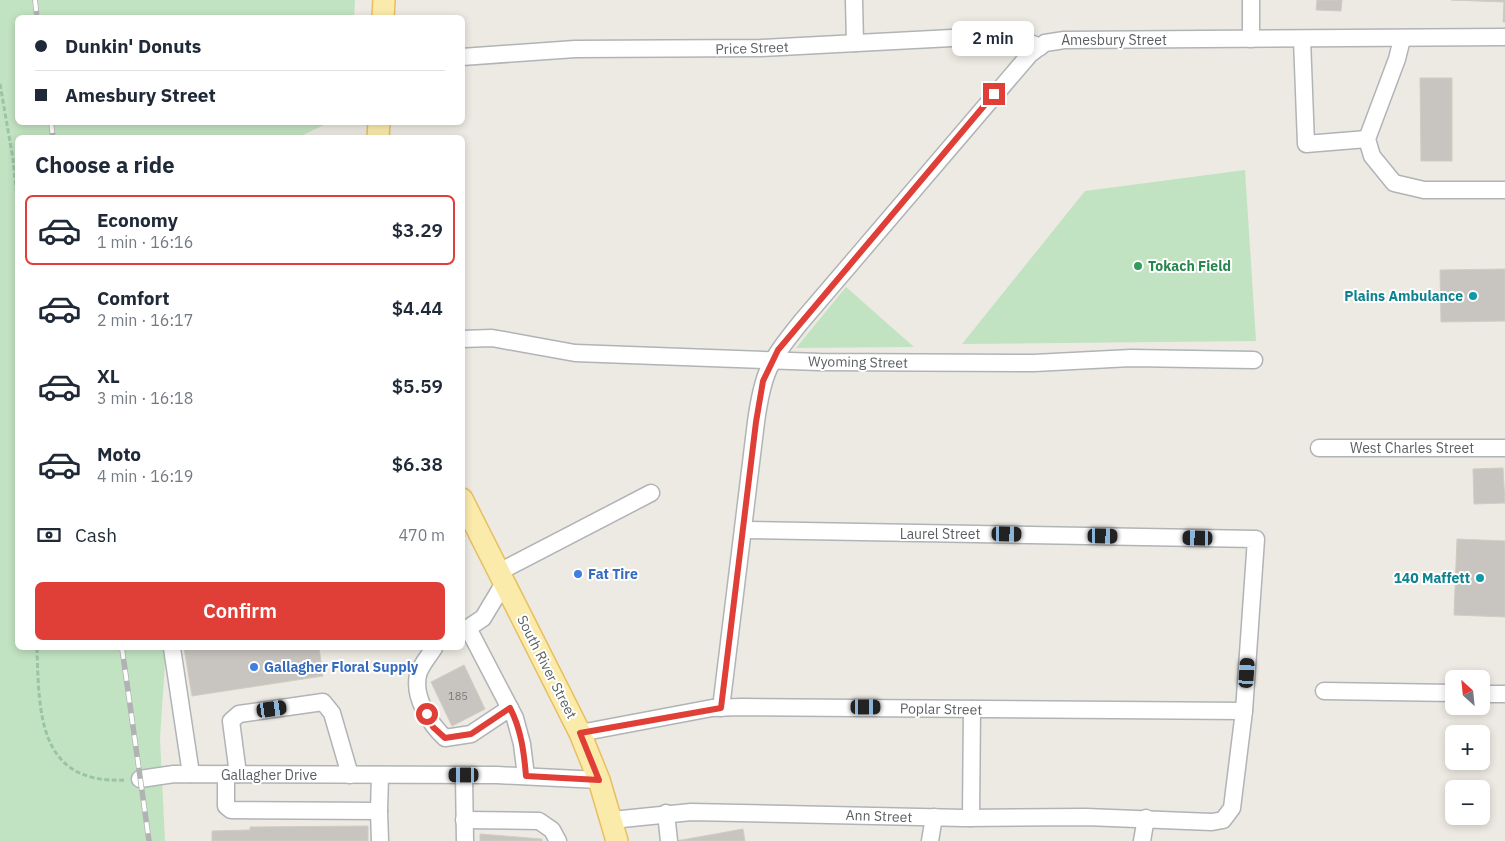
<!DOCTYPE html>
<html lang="en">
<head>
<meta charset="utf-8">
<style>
  :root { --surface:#fff; --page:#f6f6f7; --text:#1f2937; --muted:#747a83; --line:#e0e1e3; --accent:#df3f37 }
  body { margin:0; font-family:"IBM Plex Sans",sans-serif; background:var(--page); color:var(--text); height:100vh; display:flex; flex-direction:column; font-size:19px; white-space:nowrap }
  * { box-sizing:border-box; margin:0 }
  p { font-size:16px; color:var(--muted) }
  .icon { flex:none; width:28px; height:28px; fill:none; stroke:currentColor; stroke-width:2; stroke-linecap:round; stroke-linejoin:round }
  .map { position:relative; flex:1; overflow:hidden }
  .panel { position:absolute; left:15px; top:135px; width:450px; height:515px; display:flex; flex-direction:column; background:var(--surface); border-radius:8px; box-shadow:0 2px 8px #0003 }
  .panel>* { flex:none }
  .banner { position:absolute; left:15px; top:15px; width:450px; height:110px; border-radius:8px; box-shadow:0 2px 8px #0003; display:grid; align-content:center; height:110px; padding:0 20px; background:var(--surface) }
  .needle { width:32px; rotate:333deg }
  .buttons { position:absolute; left:1445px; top:670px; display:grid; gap:10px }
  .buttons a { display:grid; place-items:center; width:45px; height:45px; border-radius:8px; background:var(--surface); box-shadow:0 2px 8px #0003; font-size:25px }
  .end { position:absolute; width:22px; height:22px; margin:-11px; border:6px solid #df3f37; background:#fff; box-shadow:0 0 0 2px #fff }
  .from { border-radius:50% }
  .bubble { position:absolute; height:35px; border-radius:8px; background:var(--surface); box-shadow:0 2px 8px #0003; font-size:16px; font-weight:600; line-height:35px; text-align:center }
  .car { position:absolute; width:15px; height:30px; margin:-15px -8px; border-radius:6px; box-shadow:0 0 4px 1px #0007; background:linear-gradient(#222 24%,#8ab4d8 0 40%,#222 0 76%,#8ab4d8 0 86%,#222 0) }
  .banner b { display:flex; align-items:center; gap:18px; height:48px; font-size:19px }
  .banner b+b { border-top:1px solid var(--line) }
  .banner i { width:12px; height:12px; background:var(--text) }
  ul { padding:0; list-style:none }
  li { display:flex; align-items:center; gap:15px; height:70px; margin:0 10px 8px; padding:0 10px; border:2px solid transparent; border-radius:8px }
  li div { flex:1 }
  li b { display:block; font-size:19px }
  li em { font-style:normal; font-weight:600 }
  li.active { border-color:var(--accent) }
  li>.icon { width:45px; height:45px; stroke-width:1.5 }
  h2 { padding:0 20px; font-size:22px; line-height:60px }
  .pay { display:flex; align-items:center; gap:12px; height:55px; padding:0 20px; font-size:19px }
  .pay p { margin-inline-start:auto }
  .button { display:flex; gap:10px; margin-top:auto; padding:10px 20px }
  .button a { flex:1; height:58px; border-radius:8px; background:var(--accent); color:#fff; font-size:20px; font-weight:600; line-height:58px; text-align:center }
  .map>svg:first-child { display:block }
  .green { fill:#c2e3c1 }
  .building { fill:#c8c5c0; stroke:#d1ccc2 }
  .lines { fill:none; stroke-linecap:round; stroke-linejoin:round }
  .minor-casing { stroke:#b0b4b7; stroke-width:19 }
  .major-casing { stroke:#e9be60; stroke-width:24 }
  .path { stroke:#9bc4a5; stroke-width:3; stroke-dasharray:5 2.5; stroke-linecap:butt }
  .minor { stroke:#fff; stroke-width:16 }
  .major { stroke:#faebab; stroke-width:21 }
  .rail-casing { stroke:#b1b2b3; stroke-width:5.5 }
  .rail { stroke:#fff; stroke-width:4; stroke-dasharray:11; stroke-linecap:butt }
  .route { stroke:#df3f37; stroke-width:6 }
  .leisure-dot { fill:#2e9e5b; stroke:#fff; stroke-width:2 }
  .culture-dot { fill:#0f9aa8; stroke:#fff; stroke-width:2 }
  .shop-dot { fill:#3f7fe0; stroke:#fff; stroke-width:2 }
  .labels { text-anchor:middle; stroke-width:4; stroke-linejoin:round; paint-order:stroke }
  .number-label { font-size:11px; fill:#76787a }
  .street-label { font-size:14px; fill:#5b5f63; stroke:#fff }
  .leisure-label { font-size:14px; font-weight:bold; fill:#27864d; stroke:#fff; text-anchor:start }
  .culture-label { font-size:14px; font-weight:bold; fill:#0d838f; stroke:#fff; text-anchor:end }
  .shop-label { font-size:14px; font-weight:bold; fill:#366cbe; stroke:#fff; text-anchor:start }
</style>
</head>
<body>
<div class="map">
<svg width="1505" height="841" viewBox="0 0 1505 841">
  <rect width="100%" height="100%" fill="#edeae3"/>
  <g class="green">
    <polygon points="0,0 355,0 354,17 18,18 18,122 328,123 299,137 18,138 18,648 166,648 160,738 165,841 0,841"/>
    <polygon points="1245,170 1256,341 962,344 1085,191"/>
    <polygon points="846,287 914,347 796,348"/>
  </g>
  <g class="building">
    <polygon points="1317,0 1342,0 1341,11 1316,10"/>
    <polygon points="1451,0 1505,0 1505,22 1503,22 1504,2"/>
    <polygon points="1420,78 1452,78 1452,161 1421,161"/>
    <polygon points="1505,269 1505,321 1441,322 1440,270"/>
    <polygon points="1503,468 1505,503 1474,504 1473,469"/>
    <polygon points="1457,539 1505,541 1505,617 1454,615"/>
    <polygon points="184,648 319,648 323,676 192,696"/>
    <polygon points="464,665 485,709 452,726 431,682"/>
    <polygon points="368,826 368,841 212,841 212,831 250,830 250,827"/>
    <polygon points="743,829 745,841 676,841"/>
    <polygon points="480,834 542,839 542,841 480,841"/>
  </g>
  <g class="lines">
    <g class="minor-casing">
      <g id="minor">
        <polyline points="854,0 855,43"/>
        <polyline points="1251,0 1251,39"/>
        <polyline points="1302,39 1306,144 1367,139"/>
        <polyline points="1402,39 1397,59 1367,139 1372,156 1394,183 1424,190 1505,190"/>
        <polyline points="462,57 575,49 761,48 990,36 1018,38 1040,47"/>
        <polyline points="462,339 492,338 575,353 819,362 1034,363 1131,358 1254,360"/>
        <polyline points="1319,448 1505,448"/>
        <polyline points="499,572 651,493"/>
        <polyline points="504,583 483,618 468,628 515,718 522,744 526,776"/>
        <polyline points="172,648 191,774"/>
        <path d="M434 648C429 656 420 666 418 675 413 697 430 724 445 738L471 734 510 708"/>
        <polyline points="1324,691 1454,693"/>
        <polyline points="1481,694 1505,694"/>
        <path d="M721 708 756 422C763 371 769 362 801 322L1030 54 1045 43 1064 40 1505 37"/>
        <polyline points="580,733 712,708 741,707 1244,711"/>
        <polyline points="226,774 226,806 231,810 379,811 380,775"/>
        <polyline points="238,774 231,721 239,714 323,702 332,713 350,775"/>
        <polyline points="464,775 465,841"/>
        <polyline points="140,779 174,774 497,775 599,780"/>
        <polyline points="379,811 380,841"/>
        <polyline points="666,813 669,841"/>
        <polyline points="971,818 972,709"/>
        <polyline points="464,820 539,821 552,830 558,841"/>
        <polyline points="612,820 691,812 964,818 1086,817 1212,822 1223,820 1232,808 1244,711 1256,539 744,530"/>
        <polyline points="930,841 934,817"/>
        <polyline points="1142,841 1146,818"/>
      </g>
    </g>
    <g class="major-casing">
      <g id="major">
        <polyline points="383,18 384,0"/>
        <polyline points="378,138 379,122"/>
        <polyline points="462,499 580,733 599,780 617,841"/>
      </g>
    </g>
    <g class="path">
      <polyline points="0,84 13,159 18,207"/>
      <path d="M37 648C39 713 38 784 124 780"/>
    </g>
    <use href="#minor" class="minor"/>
    <use href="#major" class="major"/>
    <g class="rail-casing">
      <g id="rail">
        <polyline points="35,0 37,18"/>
        <polyline points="51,122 53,138"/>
        <polyline points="122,648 149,841"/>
      </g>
    </g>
    <use href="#rail" class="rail"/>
  </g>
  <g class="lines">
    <path class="route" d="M427 714 433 727 445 738 471 734 510 708C521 729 524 752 526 776L599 780 580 733 721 708 756 422 763 381 778 350 994 94"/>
  </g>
  <circle class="leisure-dot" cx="1138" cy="266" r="5"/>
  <g class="culture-dot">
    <circle cx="1473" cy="296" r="5"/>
    <circle cx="1480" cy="578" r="5"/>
  </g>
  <g class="shop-dot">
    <circle cx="578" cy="574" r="5"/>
    <circle cx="254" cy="667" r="5"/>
  </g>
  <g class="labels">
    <g class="number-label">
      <text x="458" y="700">185</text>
    </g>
    <g class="street-label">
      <text x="1114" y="45">Amesbury Street</text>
      <text transform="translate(752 48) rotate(-2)" y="5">Price Street</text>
      <text transform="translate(858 362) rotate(1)" y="5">Wyoming Street</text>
      <text x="1412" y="453">West Charles Street</text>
      <text x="940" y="539">Laurel Street</text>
      <text transform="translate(547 667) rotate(63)" y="5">South River Street</text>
      <text transform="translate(941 709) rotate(1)" y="5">Poplar Street</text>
      <text x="269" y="780">Gallagher Drive</text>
      <text transform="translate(879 816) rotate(2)" y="5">Ann Street</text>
    </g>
    <g class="leisure-label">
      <text x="1148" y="271">Tokach Field</text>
    </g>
    <g class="culture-label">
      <text x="1463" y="301">Plains Ambulance</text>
      <text x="1470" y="583">140 Maffett</text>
    </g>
    <g class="shop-label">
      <text x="588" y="579">Fat Tire</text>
      <text x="264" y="672">Gallagher Floral Supply</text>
    </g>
  </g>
</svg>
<div class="buttons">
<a><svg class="needle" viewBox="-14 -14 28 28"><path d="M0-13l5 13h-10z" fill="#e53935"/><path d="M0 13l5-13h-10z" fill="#747a83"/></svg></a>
<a>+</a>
<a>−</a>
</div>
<i class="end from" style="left:427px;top:714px"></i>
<i class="end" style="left:994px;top:94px"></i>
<div class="bubble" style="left:952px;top:21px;width:82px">2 min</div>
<i class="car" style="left:1007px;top:534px;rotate:91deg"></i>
<i class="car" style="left:1103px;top:536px;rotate:91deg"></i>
<i class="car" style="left:1198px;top:538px;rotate:271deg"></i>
<i class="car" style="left:1247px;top:673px;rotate:4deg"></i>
<i class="car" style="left:866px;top:707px;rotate:90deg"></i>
<i class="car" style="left:272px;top:709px;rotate:82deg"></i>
<i class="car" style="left:464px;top:775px;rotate:270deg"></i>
<div class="banner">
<b><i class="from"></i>Dunkin' Donuts</b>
<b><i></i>Amesbury Street</b>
</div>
<section class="panel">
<h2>Choose a ride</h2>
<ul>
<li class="active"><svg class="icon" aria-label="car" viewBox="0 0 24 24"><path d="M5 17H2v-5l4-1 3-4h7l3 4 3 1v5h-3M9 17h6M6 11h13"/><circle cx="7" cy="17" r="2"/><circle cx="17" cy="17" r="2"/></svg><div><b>Economy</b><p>1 min · 16:16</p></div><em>$3.29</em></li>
<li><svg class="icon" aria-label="car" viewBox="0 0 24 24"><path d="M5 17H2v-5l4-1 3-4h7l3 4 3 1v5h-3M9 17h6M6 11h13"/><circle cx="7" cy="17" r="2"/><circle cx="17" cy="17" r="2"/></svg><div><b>Comfort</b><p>2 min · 16:17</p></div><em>$4.44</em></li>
<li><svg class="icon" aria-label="car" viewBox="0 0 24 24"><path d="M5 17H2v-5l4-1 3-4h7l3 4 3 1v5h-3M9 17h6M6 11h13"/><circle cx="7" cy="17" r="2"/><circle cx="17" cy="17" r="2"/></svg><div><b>XL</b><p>3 min · 16:18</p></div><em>$5.59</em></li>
<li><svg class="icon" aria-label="car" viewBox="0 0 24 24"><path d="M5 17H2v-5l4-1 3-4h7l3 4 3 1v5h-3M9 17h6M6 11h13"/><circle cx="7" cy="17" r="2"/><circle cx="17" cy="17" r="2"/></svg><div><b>Moto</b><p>4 min · 16:19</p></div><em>$6.38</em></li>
</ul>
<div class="pay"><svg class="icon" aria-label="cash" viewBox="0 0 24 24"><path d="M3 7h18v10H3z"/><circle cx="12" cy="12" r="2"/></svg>Cash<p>470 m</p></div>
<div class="button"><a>Confirm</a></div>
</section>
</div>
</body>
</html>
